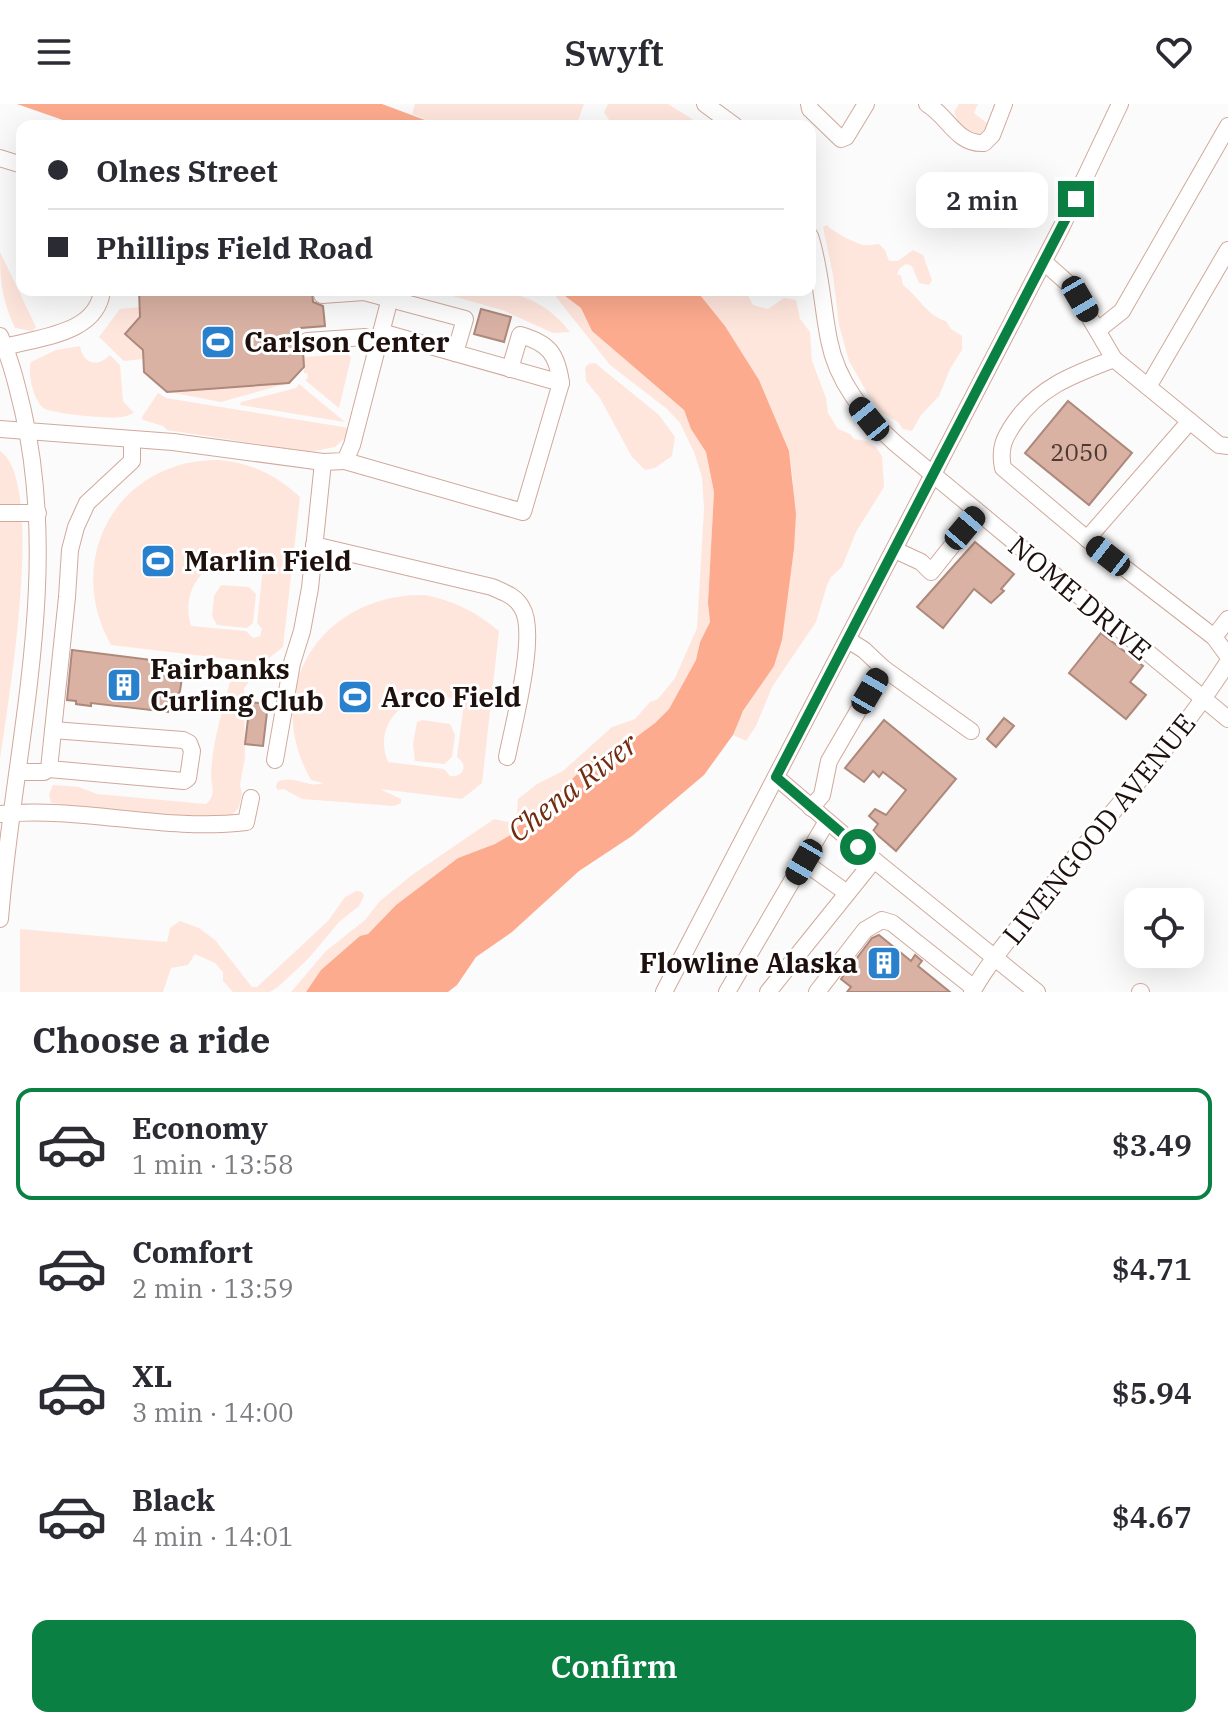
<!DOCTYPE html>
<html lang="en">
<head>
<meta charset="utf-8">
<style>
  :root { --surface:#fff; --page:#f2f2f3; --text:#2b2b33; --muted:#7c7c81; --line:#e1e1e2; --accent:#0b8043 }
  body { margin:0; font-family:"IBM Plex Serif",serif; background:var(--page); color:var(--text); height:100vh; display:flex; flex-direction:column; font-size:30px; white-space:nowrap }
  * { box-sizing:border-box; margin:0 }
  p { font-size:26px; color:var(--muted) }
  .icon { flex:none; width:44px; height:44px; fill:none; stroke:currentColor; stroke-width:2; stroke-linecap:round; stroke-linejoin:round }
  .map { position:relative; height:888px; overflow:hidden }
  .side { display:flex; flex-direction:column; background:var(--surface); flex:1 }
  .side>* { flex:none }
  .hud { position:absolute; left:16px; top:16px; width:800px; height:176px; border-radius:16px; box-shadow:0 8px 32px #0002; display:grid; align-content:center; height:176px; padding:0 32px; background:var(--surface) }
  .tools { position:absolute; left:1124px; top:784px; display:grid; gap:16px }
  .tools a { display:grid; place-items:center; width:80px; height:80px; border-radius:16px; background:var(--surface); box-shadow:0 8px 32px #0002; font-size:40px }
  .end { position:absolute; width:36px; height:36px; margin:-18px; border:10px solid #0b8043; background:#fff; box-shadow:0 0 0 4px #fff }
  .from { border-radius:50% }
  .bubble { position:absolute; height:56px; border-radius:16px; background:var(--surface); box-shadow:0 8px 32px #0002; font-size:26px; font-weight:600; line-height:56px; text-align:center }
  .car { position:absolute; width:24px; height:48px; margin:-24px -12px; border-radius:10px; box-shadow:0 0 6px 2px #0007; background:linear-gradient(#222 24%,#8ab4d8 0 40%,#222 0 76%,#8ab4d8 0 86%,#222 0) }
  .hud b { display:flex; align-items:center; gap:28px; height:76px; font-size:30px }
  .hud b+b { border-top:2px solid var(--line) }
  .hud i { width:20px; height:20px; background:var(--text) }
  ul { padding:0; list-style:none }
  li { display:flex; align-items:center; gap:24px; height:112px; margin:0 16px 12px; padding:0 16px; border:4px solid transparent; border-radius:16px }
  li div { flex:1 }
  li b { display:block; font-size:30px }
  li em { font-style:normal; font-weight:600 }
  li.selected { border-color:var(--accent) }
  li>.icon { width:72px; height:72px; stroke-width:1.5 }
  h2 { padding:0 32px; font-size:36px; line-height:96px }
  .cta { display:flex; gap:16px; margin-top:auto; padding:16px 32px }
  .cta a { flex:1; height:92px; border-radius:16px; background:var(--accent); color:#fff; font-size:32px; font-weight:600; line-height:92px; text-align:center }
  header { display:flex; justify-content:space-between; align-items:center; height:104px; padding:0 32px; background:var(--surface); font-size:36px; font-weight:600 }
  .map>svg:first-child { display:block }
  .green { fill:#ffe6dd; fill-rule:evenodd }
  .water { fill:#fdab8e }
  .building { fill:#d9b2a4; stroke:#ad887b; stroke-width:2 }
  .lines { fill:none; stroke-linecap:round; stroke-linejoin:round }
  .minor-casing { stroke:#d0a99c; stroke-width:18 }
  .minor { stroke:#fff; stroke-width:16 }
  .route { stroke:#0b8043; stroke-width:10 }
  .labels { text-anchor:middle; stroke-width:6; stroke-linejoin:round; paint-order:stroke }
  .number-label { font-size:24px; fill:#4d3832 }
  .poi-label { font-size:28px; font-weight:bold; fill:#1e100c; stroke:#fff; text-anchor:start }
  .street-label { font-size:28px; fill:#1e100c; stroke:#fff }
  .water-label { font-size:30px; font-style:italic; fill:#732c10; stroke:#fff }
</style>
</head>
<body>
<header><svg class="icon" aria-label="menu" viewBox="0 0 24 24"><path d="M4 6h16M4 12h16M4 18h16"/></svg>Swyft<svg class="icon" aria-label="heart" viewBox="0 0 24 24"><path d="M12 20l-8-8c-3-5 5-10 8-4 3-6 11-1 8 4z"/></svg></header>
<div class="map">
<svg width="1228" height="888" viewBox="0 0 1228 888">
  <rect width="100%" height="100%" fill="#fbfbfb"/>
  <g class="green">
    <polygon points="415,0 584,0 576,22 441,22 412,10"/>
    <polygon points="608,0 668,0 703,22 613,22 604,8"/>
    <polygon points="959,0 978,0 974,9 988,20 982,34 961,25 954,8"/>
    <path d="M827 121C830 126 858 141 864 141 869 142 874 140 879 140L885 146 889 157H898L913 146 923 151 932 176 929 181 919 179 912 162 906 160 900 164 897 170 901 172 903 181C918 192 927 212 946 217L951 225 962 232V246L950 265 939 292 921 311 912 327 903 325 898 318 882 309 869 292 849 257 839 221 833 171 823 123Z"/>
    <path d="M0 148 36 223 32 227 15 224C2 196 0 178 0 148Z"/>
    <path d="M431 186C487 186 531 179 570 228L553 229 502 206Z"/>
    <polygon points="558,186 581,204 593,227 684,306 691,325 706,347 714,388 708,499 710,518 700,538 696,557 669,605 655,619 619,647 607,648 586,660 558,689 517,723 512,730 495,740 458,754 396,801 368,830 360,833 321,867 306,888 291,888 326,847 365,816 380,797 412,771 494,715 508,718 517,710 518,695 537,680 563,667 612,623 635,615 650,598 658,595 675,574 697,524 704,405 702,373 694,348 680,319 667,305 610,261 556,193"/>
    <polygon points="696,186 745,186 753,201 768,205 784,194 796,196 800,215 810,228 812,257 826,294 828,309 838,325 850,330 854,335 866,337 876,343 882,352 884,383 856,428 842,463 831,473 827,481 816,518 772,583 756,622 746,637 733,631 738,616 765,574 786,501 794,445 793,376 789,347 759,276 725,222"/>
    <polygon points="140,203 140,213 125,230 143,246 143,255 124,257 99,233 120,205"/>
    <path d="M80 242C83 260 97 264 110 251L120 261 123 297 134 309C130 310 126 313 122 313 109 315 56 310 45 305 34 299 27 269 31 258L56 246Z"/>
    <polygon points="349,250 351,254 339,304 305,276 308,274 307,269 304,269 303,253"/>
    <polygon points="595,259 659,311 675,333 672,352 655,364 645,366 632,353 600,294 586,277 585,264 588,260"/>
    <polygon points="289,279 221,298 169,288"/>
    <polygon points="299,280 345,318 240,301 241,298 296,284"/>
    <polygon points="158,289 166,294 349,324 345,334 335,343 309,348 167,326 163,322 143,316 142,313"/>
    <path d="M0 347C47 378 7 603 0 657Z"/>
    <path d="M220 356C251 359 277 371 300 393L283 543 263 559 111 541C62 454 119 354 220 356ZM241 455 263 464 257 519 262 525 260 532 253 534 246 527 191 522C180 487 204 453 241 455Z"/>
    <polygon points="221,481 249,483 256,490 253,519 247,524 217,521 212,512 214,492"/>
    <path d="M425 491C455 497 476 508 499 527L482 679 462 695 380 685 401 695V699L394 702 302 695 284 685 278 686 276 684 277 678C295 670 307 685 323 679L311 676C259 585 323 489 425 491ZM435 589 464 599 457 653C469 661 463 674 450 672L444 665 388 658C373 623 402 593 435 589Z"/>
    <path d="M245 563H251L256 569 244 584 245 653 240 681 242 690 239 703 231 712 181 715 51 699 49 690 53 681 79 683 97 690 206 700C217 691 211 682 211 671 212 637 224 602 232 570L234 566Z"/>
    <polygon points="422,616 450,620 455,631 452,653 444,660 415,657 413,640 417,618"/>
    <polygon points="356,787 362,788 364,792 359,802 339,818 308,855 278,883 270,888 233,888 223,877 223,868 215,859 195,850 188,861 171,864 163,888 20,888 20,825 167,838 170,824 180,817 199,824 215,836 252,883 257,883 328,817 345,793"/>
  </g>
  <g class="water">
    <polygon points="17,0 382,0 441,22 80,22"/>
    <polygon points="557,186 696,186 725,222 759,276 789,347 796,410 794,445 782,536 774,562 743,607 733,631 704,671 632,732 579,767 512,828 476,853 457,881 448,888 306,888 321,866 360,832 368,830 396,801 458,754 495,740 512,730 517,723 558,689 576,671 579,664 607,648 619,646 655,619 669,605 696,556 700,538 710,518 708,499 714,388 706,348 691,325 684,306 592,227 581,204"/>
  </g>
  <g class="building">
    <polygon points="139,186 312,186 313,198 323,202 325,222 301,224 296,239 303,247 304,263 289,279 167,288 144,268 143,246 125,230 140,213"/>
    <polygon points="481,205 511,213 504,238 474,230"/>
    <polygon points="1068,297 1132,349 1089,401 1025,349"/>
    <polygon points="975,438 1014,470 1001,485 1004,487 991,499 974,485 943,524 917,503"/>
    <polygon points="1101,529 1143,562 1130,578 1146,591 1126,615 1069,569"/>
    <polygon points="72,546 184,560 180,587 178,591 175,591 174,600 169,599 168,608 91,599 91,602 76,600 76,597 67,596"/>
    <polygon points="250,598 268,600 263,642 245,640"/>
    <polygon points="1004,614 1014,622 996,643 987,635"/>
    <polygon points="884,616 956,675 896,747 873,727 878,720 869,712 875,705 886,711 906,686 883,668 879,673 873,667 864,678 845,664"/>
    <polygon points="879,831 911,857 915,851 922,857 918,862 950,888 847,888 851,883 841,875 872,834"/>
  </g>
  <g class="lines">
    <g class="minor-casing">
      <g id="minor">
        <polyline points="705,0 735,22"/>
        <polyline points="809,0 810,5 841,35 846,33 866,0"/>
        <path d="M927 0C948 12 957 41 984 39L992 31 1004 0"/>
        <polyline points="0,54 22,61"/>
        <path d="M810 132C821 166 822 201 829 236 837 278 864 311 895 339L1228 615"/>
        <polyline points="1044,158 1071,182 1114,255 1219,341 1228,342"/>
        <polyline points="322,191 364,188 465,215 455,249"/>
        <polyline points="1098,226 1122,207 1228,22"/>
        <polyline points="381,228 561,279"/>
        <path d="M0 232C11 256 17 282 23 307 62 477 13 646 0 815"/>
        <polyline points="307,237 365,233 378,237"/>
        <path d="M5 243C39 233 98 230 102 186"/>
        <path d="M1114 255C1075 270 1040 282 1015 318 1004 334 999 344 1003 364L1087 435 1214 533 1228 552"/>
        <polyline points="1148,283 1228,146"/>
        <polyline points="0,325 173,338 323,358 345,357 352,341 390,194 387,186"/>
        <path d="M345 357 523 408 561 279C557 250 549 239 520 231L510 265"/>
        <polyline points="0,409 38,409"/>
        <polyline points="1087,435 1190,317"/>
        <path d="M314 441 492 483C503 488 516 492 522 504 538 529 513 622 507 653"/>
        <polyline points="895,446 921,458 931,468 978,409"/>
        <polyline points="1214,533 1228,515"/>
        <polyline points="883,564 971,627"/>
        <polyline points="275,656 292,559 302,527 310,484 323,358"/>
        <polyline points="49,665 184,677 188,674 192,647 189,639 183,636 53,626"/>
        <polyline points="18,668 44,668 49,665 67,493 70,446 76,423 87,399 132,357 132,336"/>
        <polyline points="776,673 858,743 1037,888"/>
        <polyline points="811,704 822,691 829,657 883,564 864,546 848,536"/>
        <path d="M0 710C82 702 164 728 246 718L251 694"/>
        <polyline points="804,758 847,789"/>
        <polyline points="664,888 1062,122 1120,0"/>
        <polyline points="727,888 827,717"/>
        <polyline points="768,888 874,756"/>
        <polyline points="817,888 865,826 882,816 892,819 974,884"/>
        <path d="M972 888C989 858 1012 831 1034 804 1097 722 1172 646 1228 558"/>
        <polyline points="1140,888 1141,888"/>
      </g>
    </g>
    <use href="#minor" class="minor"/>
  </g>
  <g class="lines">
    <polyline class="route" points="858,743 776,673 1076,95"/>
  </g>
  <defs>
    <g id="stadium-square" transform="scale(1.8)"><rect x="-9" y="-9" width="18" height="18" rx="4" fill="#2980cd" stroke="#fff"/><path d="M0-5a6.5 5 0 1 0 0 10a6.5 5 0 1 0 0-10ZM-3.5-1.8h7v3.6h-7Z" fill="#fff"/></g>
    <g id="building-square" transform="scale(1.8)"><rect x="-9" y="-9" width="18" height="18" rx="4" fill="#2980cd" stroke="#fff"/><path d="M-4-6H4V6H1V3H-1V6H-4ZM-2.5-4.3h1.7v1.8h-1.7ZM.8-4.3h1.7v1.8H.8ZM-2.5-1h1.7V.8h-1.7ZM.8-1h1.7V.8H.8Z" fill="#fff"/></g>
  </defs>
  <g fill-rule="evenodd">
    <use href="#stadium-square" x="218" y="238"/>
    <use href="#stadium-square" x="158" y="457"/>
    <use href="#building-square" x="124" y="581"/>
    <use href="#stadium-square" x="355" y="593"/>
    <use href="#building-square" x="884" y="859"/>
  </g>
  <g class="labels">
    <g class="number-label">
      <text x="1079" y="357">2050</text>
    </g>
    <g class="poi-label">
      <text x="244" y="248">Carlson Center</text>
      <text x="184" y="467">Marlin Field</text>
      <text x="150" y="575">Fairbanks<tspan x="150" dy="32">Curling Club</tspan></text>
      <text x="381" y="603">Arco Field</text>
      <text x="858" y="869" text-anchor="end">Flowline Alaska</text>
    </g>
    <g class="street-label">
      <text transform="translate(1080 494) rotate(40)" y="10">NOME DRIVE</text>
      <text transform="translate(1099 725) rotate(-51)" y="10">LIVENGOOD AVENUE</text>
    </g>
    <g class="water-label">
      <text transform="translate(573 684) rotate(-38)" y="10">Chena River</text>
    </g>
  </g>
</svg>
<div class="tools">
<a><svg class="icon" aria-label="locate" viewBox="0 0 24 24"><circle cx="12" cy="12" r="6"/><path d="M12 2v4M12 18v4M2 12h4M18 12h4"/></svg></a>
</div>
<i class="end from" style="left:858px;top:743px"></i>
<i class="end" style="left:1076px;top:95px"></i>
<div class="bubble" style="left:916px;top:68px;width:132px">2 min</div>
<i class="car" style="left:1080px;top:195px;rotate:150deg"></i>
<i class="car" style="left:869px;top:315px;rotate:321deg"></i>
<i class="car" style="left:965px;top:424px;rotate:40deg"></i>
<i class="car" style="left:1108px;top:452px;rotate:308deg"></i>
<i class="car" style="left:870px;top:587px;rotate:30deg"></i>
<i class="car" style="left:804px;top:758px;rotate:210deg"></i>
<div class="hud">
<b><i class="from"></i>Olnes Street</b>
<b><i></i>Phillips Field Road</b>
</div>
</div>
<section class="side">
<h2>Choose a ride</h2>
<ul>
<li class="selected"><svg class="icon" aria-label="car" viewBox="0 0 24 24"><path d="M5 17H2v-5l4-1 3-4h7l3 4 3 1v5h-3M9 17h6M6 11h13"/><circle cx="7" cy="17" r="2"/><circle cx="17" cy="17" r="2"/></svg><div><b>Economy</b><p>1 min · 13:58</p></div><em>$3.49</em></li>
<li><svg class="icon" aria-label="car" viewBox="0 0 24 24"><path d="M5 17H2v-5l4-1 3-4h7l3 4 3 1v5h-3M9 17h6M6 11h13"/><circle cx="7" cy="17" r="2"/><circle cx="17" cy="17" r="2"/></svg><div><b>Comfort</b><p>2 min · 13:59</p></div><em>$4.71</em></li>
<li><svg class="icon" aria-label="car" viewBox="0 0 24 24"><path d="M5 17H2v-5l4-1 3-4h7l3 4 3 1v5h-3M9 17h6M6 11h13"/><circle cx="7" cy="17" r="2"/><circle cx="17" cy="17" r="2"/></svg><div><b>XL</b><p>3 min · 14:00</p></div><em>$5.94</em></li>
<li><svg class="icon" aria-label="car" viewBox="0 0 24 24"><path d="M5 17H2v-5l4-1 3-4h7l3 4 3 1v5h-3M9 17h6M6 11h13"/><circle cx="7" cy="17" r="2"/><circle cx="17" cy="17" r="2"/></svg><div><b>Black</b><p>4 min · 14:01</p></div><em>$4.67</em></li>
</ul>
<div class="cta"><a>Confirm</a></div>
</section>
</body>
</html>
